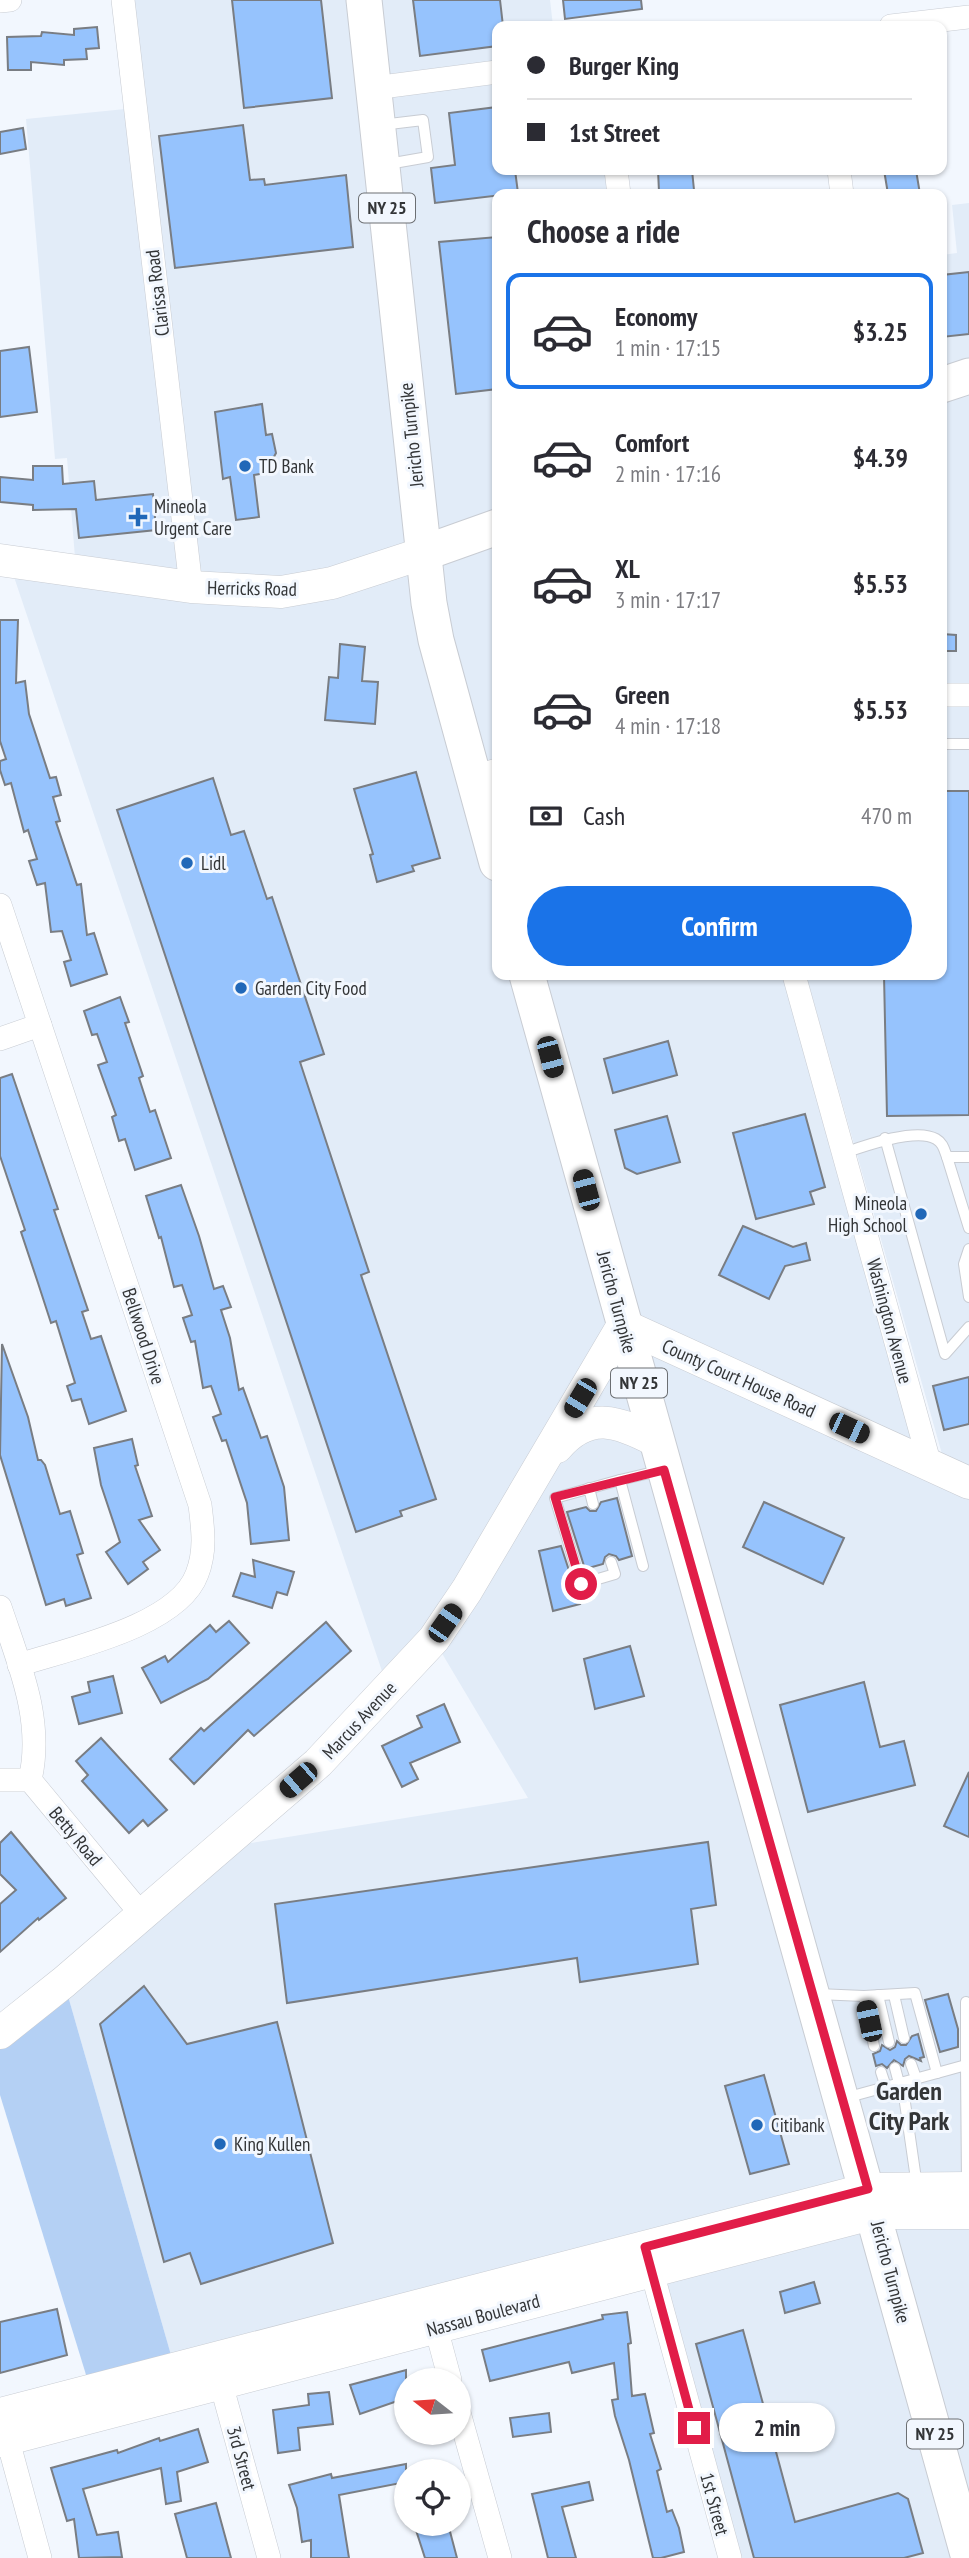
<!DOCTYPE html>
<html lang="en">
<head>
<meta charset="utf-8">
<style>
  :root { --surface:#fff; --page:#f7f7f7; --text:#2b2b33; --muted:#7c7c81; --line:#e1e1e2; --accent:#1a73e8 }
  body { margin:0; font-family:"PT Sans Narrow",sans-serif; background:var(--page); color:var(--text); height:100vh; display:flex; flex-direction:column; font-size:26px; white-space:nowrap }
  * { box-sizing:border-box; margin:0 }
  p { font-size:23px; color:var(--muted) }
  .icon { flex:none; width:38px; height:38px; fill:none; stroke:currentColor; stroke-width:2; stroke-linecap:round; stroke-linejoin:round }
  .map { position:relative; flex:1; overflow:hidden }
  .side { position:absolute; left:492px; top:189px; width:455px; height:791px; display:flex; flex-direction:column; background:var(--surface); border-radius:14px; box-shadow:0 2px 5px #0004 }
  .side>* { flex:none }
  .banner { position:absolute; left:492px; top:21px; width:455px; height:154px; border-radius:14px; box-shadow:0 2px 5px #0004; display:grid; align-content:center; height:154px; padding:0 35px; background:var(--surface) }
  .needle { width:46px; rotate:287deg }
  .fabs { position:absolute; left:394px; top:2368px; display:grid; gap:14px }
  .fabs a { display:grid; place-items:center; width:77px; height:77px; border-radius:50%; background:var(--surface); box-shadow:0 2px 5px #0004; font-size:35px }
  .end { position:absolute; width:32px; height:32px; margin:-16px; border:9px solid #e11d48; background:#fff; box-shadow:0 0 0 4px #fff }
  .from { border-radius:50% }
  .bubble { position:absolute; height:49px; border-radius:24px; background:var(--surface); box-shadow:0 2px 5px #0004; font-size:23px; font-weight:800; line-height:49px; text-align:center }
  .car { position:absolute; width:21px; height:42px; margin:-21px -10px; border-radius:9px; box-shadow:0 0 5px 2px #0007; background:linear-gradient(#222 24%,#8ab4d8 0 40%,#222 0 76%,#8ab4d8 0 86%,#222 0) }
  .banner b { display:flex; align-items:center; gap:24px; height:66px; font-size:26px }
  .banner b+b { border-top:2px solid var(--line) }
  .banner i { width:18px; height:18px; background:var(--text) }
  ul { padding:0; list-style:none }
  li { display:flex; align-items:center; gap:21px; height:116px; margin:0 14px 10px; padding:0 21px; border:4px solid transparent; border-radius:14px }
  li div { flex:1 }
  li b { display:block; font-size:26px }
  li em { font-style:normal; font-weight:800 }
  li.active { border-color:var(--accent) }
  li>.icon { width:63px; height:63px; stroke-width:1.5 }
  h2 { padding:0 35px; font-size:32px; line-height:84px }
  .pay { display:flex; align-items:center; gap:18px; height:77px; padding:0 35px; font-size:26px }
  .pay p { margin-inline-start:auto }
  .cta { display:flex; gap:14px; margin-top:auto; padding:14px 35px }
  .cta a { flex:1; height:80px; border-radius:42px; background:var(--accent); color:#fff; font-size:28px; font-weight:800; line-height:80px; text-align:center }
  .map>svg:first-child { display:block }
  .built { fill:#e2ecf8 }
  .green { fill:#b4d0f4 }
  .building { fill:#96c3fd; stroke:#797d83; stroke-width:2 }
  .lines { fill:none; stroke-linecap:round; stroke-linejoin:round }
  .lane-casing { stroke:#c8ccd3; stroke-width:12 }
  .street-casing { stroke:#c8ccd3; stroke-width:24 }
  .secondary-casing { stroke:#c8ccd3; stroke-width:33 }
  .primary-casing { stroke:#c8ccd3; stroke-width:37 }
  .lane { stroke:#fff; stroke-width:10 }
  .street { stroke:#fff; stroke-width:23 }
  .secondary { stroke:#fff; stroke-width:32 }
  .primary { stroke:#fff; stroke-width:35 }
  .route { stroke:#e11d48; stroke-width:9 }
  .poi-dot { fill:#2168b8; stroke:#f2f7fe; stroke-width:2.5 }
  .labels { text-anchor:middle; stroke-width:6; stroke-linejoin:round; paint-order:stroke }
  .shield { fill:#f2f7fe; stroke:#6c6f73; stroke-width:2 }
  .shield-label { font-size:18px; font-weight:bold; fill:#333537 }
  .street-label { font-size:19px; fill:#333537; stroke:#f2f7fe }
  .poi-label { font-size:19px; fill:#333537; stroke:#f2f7fe; text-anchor:start }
  .district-label { font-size:26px; font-weight:bold; fill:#333537; stroke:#f2f7fe }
</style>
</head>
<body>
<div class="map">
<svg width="969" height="2558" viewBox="0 0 969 2558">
  <rect width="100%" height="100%" fill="#f2f7fe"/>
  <g class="built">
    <polygon points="123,0 550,0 553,26 497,26 497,170 616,170 619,194 497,194 497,975 794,975 930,1465 969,1483 969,2188 175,2369 64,1982 220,1848 528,1798 434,1640 388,1689 9,562 76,570 67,458 55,459 26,119 135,108"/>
    <polygon points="969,203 969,695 942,695 942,255 957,253 952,205"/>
    <polygon points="942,697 969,697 969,1466 942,1454 806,975 942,975"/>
    <polygon points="969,2213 969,2558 736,2558 651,2271"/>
  </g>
  <polygon class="green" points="64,1982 175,2369 91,2391 0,2095 0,2033"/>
  <g class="building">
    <polygon points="232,0 321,0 332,98 244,108"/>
    <polygon points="413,0 500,0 503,26 497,26 497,46 420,56"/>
    <polygon points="563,0 641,0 642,9 565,19"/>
    <polygon points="97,27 99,48 86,49 87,59 64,60 64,65 31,62 31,70 8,70 7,37 41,36 42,32 74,35 74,29"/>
    <polygon points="497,107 497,170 515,170 518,193 435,203 431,168 455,165 449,113"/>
    <polygon points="243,125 250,180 264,179 265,185 346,175 353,247 175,268 159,136"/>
    <polygon points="23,128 26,149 0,154 0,132"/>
    <polygon points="658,170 692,170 694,190 659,192"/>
    <polygon points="884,170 916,170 920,194 888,194"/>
    <polygon points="497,237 497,389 456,394 439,242"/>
    <polygon points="969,272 969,334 942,337 942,275"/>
    <polygon points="29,347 37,412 0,417 0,351"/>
    <polygon points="262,404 266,435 272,434 276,453 265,473 254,475 259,517 236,520 230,477 223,479 215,412"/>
    <polygon points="33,466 62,466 63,484 94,481 96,500 153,494 156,530 79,538 76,509 33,510 33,505 0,502 0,477 33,480"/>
    <polygon points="0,620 18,620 16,683 25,681 29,714 50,778 56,777 61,795 53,797 60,821 56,822 77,885 81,884 87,935 94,933 107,974 71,986 64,962 71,960 62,931 51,932 45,883 37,885 29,861 37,859 28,830 24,832 11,783 5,785 0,770 0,761 6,759 0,741"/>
    <polygon points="942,634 956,635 956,651 942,651"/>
    <polygon points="340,644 365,647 362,681 378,682 375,724 325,720 329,677 338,678"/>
    <polygon points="416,772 440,858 412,866 414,871 377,882 370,855 373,854 354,789"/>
    <polygon points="213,778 231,835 244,831 267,899 272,897 324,1054 300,1062 369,1272 361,1275 436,1499 400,1511 402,1516 356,1532 117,810"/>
    <polygon points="942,791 969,791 969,1115 887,1116 884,975 942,975"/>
    <polygon points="120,997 129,1022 125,1023 143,1076 139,1078 150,1112 155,1110 171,1158 135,1170 125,1139 119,1141 112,1117 116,1115 98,1065 107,1062 97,1034 92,1035 84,1011"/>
    <polygon points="668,1041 677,1075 613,1093 604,1059"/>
    <polygon points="12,1074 58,1209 54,1210 88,1310 82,1312 91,1339 101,1336 126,1411 89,1424 81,1399 72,1401 67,1386 75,1383 56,1321 51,1323 38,1283 21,1232 25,1230 0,1156 0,1078"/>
    <polygon points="805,1114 825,1187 810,1192 814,1204 756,1219 733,1133"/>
    <polygon points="667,1116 680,1162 637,1174 625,1168 615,1130"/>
    <polygon points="181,1185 199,1236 214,1289 223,1286 231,1307 221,1310 230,1338 239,1390 243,1388 261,1438 267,1436 284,1487 289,1540 251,1544 247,1503 226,1440 222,1441 213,1417 221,1414 211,1386 203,1388 195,1341 191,1342 183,1318 192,1315 182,1285 174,1287 161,1237 159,1238 146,1196"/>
    <polygon points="743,1226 793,1247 806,1243 810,1260 785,1266 769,1299 719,1275"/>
    <polygon points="2,1344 28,1417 38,1460 41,1460 45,1465 60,1514 70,1511 83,1553 77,1555 91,1598 66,1606 64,1599 46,1605 0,1455"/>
    <polygon points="969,1377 969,1424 944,1430 933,1386"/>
    <polygon points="132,1439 138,1465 135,1466 152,1516 139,1520 160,1550 143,1562 148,1569 128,1584 106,1552 120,1542 101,1485 94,1448"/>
    <polygon points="617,1498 632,1556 619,1560 616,1556 609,1554 605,1557 603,1564 585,1569 567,1512 586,1507 590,1511 596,1511 601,1502"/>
    <polygon points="764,1502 844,1538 823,1584 743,1547"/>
    <polygon points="561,1546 580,1604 553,1611 539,1551"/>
    <polygon points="253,1560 294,1572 287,1595 277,1592 272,1608 233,1596 241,1573 255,1577"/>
    <polygon points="229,1621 249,1643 208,1679 161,1703 142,1668 165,1656 168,1662 210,1625 216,1632"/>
    <polygon points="326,1622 351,1651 254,1736 248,1730 194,1784 170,1759 201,1728 204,1731"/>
    <polygon points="630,1646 644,1696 595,1709 584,1659"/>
    <polygon points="113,1676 122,1713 79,1724 72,1697 90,1692 88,1682"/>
    <polygon points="864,1682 880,1747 904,1741 915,1785 808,1812 780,1705"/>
    <polygon points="444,1704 460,1742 410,1763 418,1779 402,1787 382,1746 422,1727 417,1716"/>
    <polygon points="101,1738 167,1810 148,1826 143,1820 129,1833 82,1781 88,1775 76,1761"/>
    <polygon points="969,1772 969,1837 944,1826"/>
    <polygon points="11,1832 66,1898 39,1920 38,1918 0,1952 0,1904 16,1890 0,1874 0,1843"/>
    <polygon points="708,1842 716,1905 691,1909 698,1964 580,1982 577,1958 287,2003 275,1904"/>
    <polygon points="144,1986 187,2044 277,2022 333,2243 201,2284 190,2253 164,2262 100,2024"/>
    <polygon points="948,1994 958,2029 958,2047 940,2052 925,2000"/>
    <polygon points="918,2034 924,2057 920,2058 921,2061 909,2056 905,2059 903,2066 894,2060 887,2068 882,2064 876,2066 873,2054 880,2051 882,2045 890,2050 895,2047 897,2041 901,2045 906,2045 912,2036"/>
    <polygon points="764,2075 789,2164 750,2174 725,2086"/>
    <polygon points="814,2282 820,2303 785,2313 780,2292"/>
    <polygon points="57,2309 67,2355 0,2373 0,2322"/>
    <polygon points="627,2312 631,2343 628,2344 632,2396 645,2394 654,2433 650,2434 661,2469 657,2471 667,2512 672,2510 679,2528 684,2552 661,2558 653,2558 629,2460 615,2416 612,2400 618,2399 614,2363 572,2373 569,2362 490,2381 482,2350 603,2319 602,2315"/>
    <polygon points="743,2330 795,2522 898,2493 908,2499 923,2553 904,2558 754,2558 696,2344"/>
    <polygon points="406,2370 406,2398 360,2414 350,2385"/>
    <polygon points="329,2392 333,2424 298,2428 300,2450 278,2453 273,2410 309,2405 308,2394"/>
    <polygon points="549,2413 551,2432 513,2437 510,2418"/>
    <polygon points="198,2429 208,2462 177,2472 181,2501 166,2504 161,2468 83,2489 97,2535 118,2532 122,2557 79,2558 74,2519 67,2521 51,2468 117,2450 118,2453 159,2438 160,2441"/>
    <polygon points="406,2464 406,2482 339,2495 349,2558 311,2558 311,2540 302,2542 297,2508 289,2485 331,2474 332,2478"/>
    <polygon points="589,2482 593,2500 562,2507 576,2558 548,2558 532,2494"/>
    <polygon points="216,2503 231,2558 187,2558 175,2514"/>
    <polygon points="414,2524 448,2524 457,2558 425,2558"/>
  </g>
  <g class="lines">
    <g class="lane-casing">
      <g id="lane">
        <polyline points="381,125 423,120 428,157 388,164"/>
        <polyline points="942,744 969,744"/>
        <polyline points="885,1138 945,1354 969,1327"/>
        <path d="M844 1153C864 1146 916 1127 936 1139 943 1143 944 1149 947 1157H969"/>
        <polyline points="947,1157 969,1228"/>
        <polyline points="969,1249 964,1264 969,1297"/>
        <polyline points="620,1480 658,1471"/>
        <polyline points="589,1488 593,1504"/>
        <polyline points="611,1562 615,1574 581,1584 555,1498 620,1480 643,1566"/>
        <polyline points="817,1994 864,1996 915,1993 937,2073 966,2065 967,2184"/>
        <polyline points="878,1995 889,2042"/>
        <polyline points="894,1995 904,2038"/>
        <polyline points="864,1996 874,2046"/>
        <polyline points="966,2002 966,2065"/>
        <polyline points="911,2064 916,2078"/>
        <polyline points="895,2068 899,2083"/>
        <polyline points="881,2072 886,2087"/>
        <polyline points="902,2082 917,2186"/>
        <polyline points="845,2098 937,2073"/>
      </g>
    </g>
    <g class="street-casing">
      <g id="street">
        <polyline points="123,0 191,587"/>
        <polyline points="0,1 10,0"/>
        <polyline points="891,26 969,17"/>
        <polyline points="374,88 497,72"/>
        <polyline points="616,170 619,194"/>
        <polyline points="839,170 842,194"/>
        <polyline points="942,695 969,695"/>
        <polyline points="474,777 497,770"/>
        <path d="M0 905 200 1505C203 1529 206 1551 197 1574 178 1626 68 1649 19 1665"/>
        <polyline points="794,975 930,1465"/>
        <polyline points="0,1039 40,1025"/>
        <path d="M0 1607C19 1664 44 1720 30 1780"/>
        <polyline points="0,1780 30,1780 142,1915"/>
        <polyline points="648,2257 730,2558"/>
        <polyline points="432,2313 450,2380"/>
        <polyline points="217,2369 269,2558"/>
        <polyline points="458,2409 500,2558"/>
        <polyline points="4,2426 40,2558"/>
      </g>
    </g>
    <g class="secondary-casing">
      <g id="secondary">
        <polyline points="0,560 191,587 281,592 332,583 424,553"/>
        <path d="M557 1447C589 1410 618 1421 656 1441"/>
        <polyline points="0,2033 64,1982 318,1763 434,1639 467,1590 623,1325 969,1483"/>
        <polyline points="0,2414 868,2189 969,2188"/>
        <polyline points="0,2441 875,2213 969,2213"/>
      </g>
    </g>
    <g class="primary-casing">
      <g id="primary">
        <polyline points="364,0 429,603 436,640 497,863"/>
        <polyline points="942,385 969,376"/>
        <polyline points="424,553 497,527"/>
        <path d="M527 975C671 1503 825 2029 969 2558"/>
      </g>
    </g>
    <use href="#lane" class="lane"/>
    <use href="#street" class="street"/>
    <use href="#secondary" class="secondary"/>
    <use href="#primary" class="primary"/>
  </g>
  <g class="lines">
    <polyline class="route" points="581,1584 555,1497 664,1470 868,2189 645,2247 694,2428"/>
  </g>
  <g class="poi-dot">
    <circle cx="245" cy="466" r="7"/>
    <path d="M134.5 506.5h7v7h7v7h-7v7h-7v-7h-7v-7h7z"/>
    <circle cx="187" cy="863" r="7"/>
    <circle cx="241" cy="988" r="7"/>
    <circle cx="921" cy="1214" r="7"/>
    <circle cx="757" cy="2125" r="7"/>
    <circle cx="220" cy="2144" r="7"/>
  </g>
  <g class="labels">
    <g class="shield">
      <rect x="359" y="193.5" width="56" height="29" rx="5"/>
      <rect x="611" y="1368.5" width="56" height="29" rx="5"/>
      <rect x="907" y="2419.5" width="56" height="29" rx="5"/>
    </g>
    <g class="shield-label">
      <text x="387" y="214">NY 25</text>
      <text x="639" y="1389">NY 25</text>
      <text x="935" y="2440">NY 25</text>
    </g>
    <g class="street-label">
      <text transform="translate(157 293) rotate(-97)" y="7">Clarissa Road</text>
      <text transform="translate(411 435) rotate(-96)" y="7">Jericho Turnpike</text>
      <text transform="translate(252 588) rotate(1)" y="7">Herricks Road</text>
      <text transform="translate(617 1302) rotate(75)" y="7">Jericho Turnpike</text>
      <text transform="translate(890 1321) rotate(75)" y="7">Washington Avenue</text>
      <text transform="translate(144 1336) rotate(72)" y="7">Bellwood Drive</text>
      <text transform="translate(739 1378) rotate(24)" y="7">County Court House Road</text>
      <text transform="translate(359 1720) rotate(-47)" y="7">Marcus Avenue</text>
      <text transform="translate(76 1836) rotate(50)" y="7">Betty Road</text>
      <text transform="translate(891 2272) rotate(75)" y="7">Jericho Turnpike</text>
      <text transform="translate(483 2315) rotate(-15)" y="7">Nassau Boulevard</text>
      <text transform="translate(242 2458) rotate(75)" y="7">3rd Street</text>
      <text transform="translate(715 2504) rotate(75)" y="7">1st Street</text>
    </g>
    <g class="poi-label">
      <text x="259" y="473">TD Bank</text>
      <text x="154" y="513">Mineola<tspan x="154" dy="22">Urgent Care</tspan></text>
      <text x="201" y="870">Lidl</text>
      <text x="255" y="995">Garden City Food</text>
      <text x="907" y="1210" text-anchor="end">Mineola<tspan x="907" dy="22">High School</tspan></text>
      <text x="771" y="2132">Citibank</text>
      <text x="234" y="2151">King Kullen</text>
    </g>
    <g class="district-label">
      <text x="909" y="2100">Garden<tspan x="909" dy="30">City Park</tspan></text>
    </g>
  </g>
</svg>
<div class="fabs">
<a><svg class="needle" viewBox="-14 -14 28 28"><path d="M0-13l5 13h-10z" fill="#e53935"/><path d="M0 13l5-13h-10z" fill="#7c7c81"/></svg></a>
<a><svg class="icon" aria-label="locate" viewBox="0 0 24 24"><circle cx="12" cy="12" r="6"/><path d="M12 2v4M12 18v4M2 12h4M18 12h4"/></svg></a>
</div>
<i class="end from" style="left:581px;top:1584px"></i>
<i class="end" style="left:694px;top:2428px"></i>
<div class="bubble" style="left:719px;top:2403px;width:116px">2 min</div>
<i class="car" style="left:550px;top:1057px;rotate:165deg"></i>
<i class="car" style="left:586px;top:1190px;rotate:345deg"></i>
<i class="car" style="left:580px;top:1398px;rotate:211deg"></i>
<i class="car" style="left:849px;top:1428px;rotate:115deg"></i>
<i class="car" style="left:445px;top:1623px;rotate:35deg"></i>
<i class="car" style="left:298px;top:1780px;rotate:229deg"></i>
<i class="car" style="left:869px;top:2021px;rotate:348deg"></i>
<div class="banner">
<b><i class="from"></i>Burger King</b>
<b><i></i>1st Street</b>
</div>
<section class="side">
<h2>Choose a ride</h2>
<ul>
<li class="active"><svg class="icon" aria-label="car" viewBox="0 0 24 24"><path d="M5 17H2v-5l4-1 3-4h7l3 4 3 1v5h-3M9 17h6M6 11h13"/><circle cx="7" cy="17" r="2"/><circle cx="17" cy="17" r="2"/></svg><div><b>Economy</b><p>1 min · 17:15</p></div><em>$3.25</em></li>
<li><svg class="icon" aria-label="car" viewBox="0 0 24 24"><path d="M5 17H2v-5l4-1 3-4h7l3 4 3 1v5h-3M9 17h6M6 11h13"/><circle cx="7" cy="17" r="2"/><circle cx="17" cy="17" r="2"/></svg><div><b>Comfort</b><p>2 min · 17:16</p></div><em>$4.39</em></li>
<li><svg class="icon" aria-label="car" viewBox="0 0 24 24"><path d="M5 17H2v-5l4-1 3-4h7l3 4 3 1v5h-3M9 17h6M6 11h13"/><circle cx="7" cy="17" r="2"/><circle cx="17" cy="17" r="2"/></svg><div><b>XL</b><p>3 min · 17:17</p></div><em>$5.53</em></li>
<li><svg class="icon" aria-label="car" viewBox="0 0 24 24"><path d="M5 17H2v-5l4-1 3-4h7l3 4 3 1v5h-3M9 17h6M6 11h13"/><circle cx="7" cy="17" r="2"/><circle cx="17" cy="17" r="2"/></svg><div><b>Green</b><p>4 min · 17:18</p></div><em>$5.53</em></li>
</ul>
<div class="pay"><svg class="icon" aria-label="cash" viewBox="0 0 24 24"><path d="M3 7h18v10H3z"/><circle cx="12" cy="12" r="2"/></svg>Cash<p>470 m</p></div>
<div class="cta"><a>Confirm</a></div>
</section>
</div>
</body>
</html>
